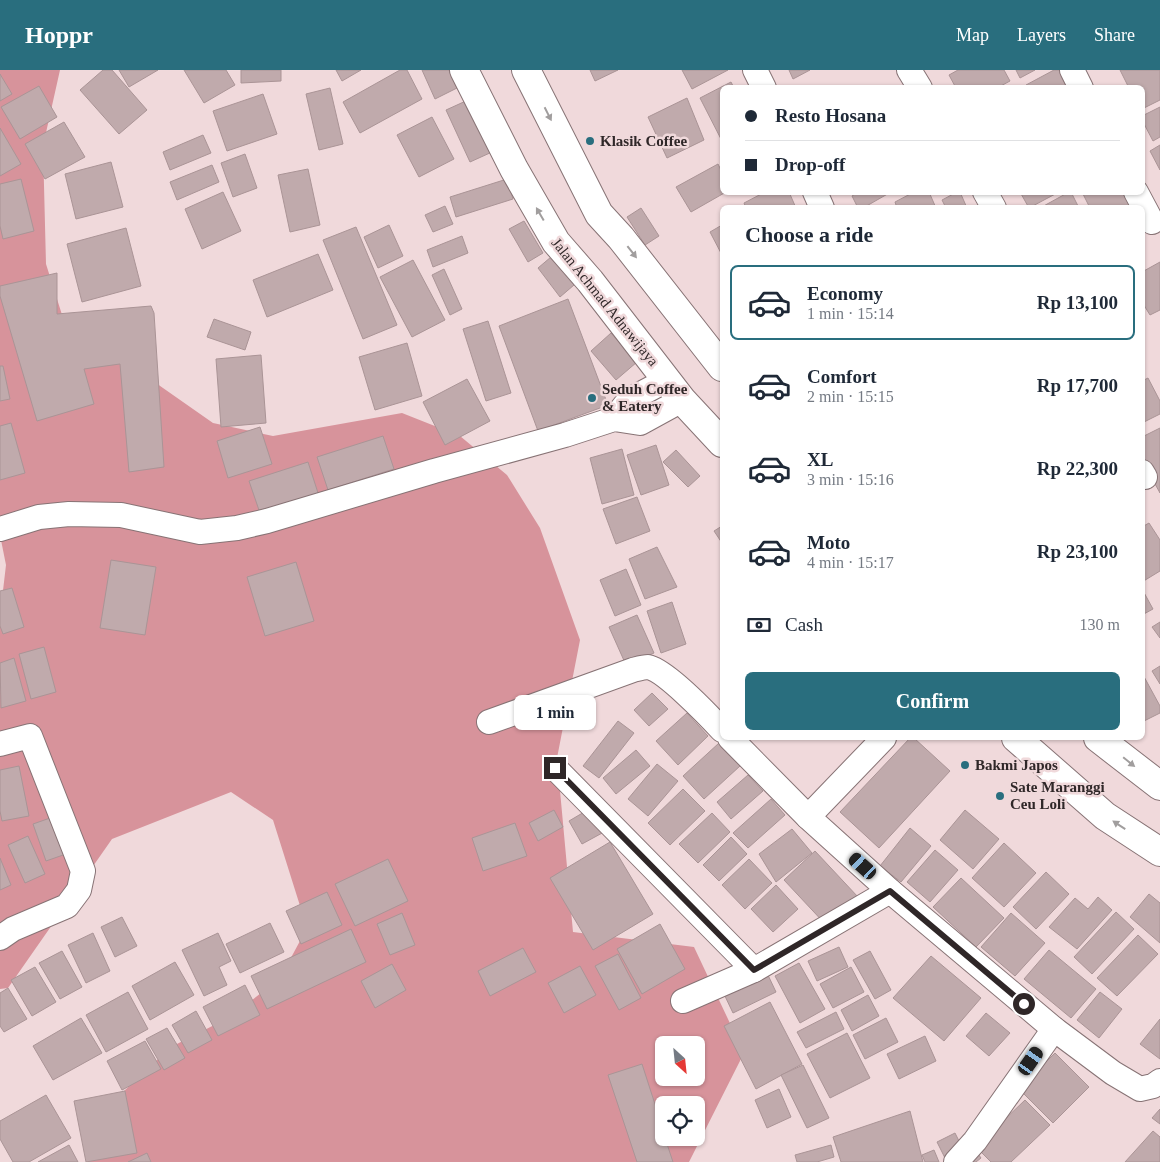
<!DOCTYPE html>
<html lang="en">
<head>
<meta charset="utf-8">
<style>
  :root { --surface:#fff; --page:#f6f6f7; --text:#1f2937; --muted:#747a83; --line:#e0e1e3; --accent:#296e7e }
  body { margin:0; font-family:"Times New Roman",serif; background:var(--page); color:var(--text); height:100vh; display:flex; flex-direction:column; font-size:19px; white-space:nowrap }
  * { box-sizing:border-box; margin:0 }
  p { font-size:16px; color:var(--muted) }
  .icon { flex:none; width:28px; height:28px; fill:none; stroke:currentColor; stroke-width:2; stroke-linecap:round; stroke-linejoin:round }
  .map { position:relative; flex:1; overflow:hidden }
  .sheet { position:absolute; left:720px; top:135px; width:425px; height:535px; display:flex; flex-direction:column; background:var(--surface); border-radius:8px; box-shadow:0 1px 4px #0004 }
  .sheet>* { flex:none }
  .hud { position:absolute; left:720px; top:15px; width:425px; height:110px; border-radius:8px; box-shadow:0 1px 4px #0004; display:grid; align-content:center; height:110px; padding:0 25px; background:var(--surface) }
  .needle { width:32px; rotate:153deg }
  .controls { position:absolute; left:655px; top:966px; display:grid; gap:10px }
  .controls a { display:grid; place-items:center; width:50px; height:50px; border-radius:8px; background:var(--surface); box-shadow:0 1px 4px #0004; font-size:25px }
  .end { position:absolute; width:22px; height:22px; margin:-11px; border:6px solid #2f2728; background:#fff; box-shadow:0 0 0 2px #fff }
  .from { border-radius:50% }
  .bubble { position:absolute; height:35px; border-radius:8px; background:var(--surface); box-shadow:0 1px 4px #0004; font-size:16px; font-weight:600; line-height:35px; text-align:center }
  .car { position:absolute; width:15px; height:30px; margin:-15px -8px; border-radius:6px; box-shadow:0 0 4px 1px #0007; background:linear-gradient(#222 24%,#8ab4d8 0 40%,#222 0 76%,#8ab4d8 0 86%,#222 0) }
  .hud b { display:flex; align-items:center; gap:18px; height:48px; font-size:19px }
  .hud b+b { border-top:1px solid var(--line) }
  .hud i { width:12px; height:12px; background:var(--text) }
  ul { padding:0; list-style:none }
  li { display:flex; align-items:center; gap:15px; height:75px; margin:0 10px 8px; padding:0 15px; border:2px solid transparent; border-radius:8px }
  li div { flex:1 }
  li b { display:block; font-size:19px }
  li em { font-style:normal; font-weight:600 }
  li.on { border-color:var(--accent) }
  li>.icon { width:45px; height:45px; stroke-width:1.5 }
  h2 { padding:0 25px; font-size:22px; line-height:60px }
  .pay { display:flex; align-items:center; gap:12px; height:55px; padding:0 25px; font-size:19px }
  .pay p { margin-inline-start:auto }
  .cta { display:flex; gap:10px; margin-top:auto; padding:10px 25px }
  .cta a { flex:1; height:58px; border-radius:8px; background:var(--accent); color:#fff; font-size:20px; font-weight:600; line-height:58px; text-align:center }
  header { display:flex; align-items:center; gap:30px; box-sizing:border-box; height:70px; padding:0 25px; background:var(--accent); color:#fff }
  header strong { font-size:24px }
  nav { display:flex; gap:28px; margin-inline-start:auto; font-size:18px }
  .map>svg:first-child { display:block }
  .forest { fill:#d7939b; fill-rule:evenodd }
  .building { fill:#c0aaac; stroke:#aa9496 }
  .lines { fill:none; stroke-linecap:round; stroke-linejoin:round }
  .street-casing { stroke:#877375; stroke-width:26 }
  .primary-casing { stroke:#877375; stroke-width:30 }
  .street { stroke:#fff; stroke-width:24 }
  .primary { stroke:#fff; stroke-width:28 }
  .oneway { fill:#a19e9e }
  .route { stroke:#2f2728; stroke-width:6 }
  .poi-dot { fill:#296e7e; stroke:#f0d9db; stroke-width:2 }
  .labels { text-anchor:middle; stroke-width:5; stroke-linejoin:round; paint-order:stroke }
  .poi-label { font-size:15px; font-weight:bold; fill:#2f2728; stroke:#f0d9db; text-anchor:start }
  .street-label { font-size:15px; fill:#2f2728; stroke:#f0d9db }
</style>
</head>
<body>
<header>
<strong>Hoppr</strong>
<nav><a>Map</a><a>Layers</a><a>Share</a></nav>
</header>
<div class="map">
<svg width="1160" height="1092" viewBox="0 0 1160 1092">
  <rect width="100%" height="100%" fill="#f0d9db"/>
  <path class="forest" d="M0 0H60L43 76 46 194 63 248 213 353 273 366 402 343 460 366 507 405 540 458 580 570 557 688 573 862 694 877 744 983 689 1092H86L124 1021 171 977 232 946 280 908 307 858 273 750 231 722 112 769 8 918 0 919V546L6 495 0 465ZM664 975H696V1008H664ZM664 1035H696V1068H664Z"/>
  <g class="building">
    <polygon points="103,0 112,0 147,40 119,64 80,20"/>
    <polygon points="119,0 158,0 129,17"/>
    <polygon points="184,0 226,0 235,15 204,33"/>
    <polygon points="241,0 281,0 281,11 241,13"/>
    <polygon points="336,0 361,0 342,11"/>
    <polygon points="400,0 407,0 422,29 360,63 343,32"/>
    <polygon points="422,0 449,0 457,18 435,29"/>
    <polygon points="590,0 618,0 595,11"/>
    <polygon points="682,0 728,0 692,19"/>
    <polygon points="789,0 810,0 793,9"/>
    <polygon points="958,0 1004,0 1010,11 997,18 956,18 949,5"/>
    <polygon points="1016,0 1035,0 1020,8"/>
    <polygon points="1054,0 1065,0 1074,18 1028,18 1026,15"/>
    <polygon points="1120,0 1160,0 1160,30 1142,39 1142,18 1129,18"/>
    <polygon points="0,4 12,24 0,31"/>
    <polygon points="731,12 734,18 722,18 722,71 700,28"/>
    <polygon points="39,16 57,47 20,69 1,37"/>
    <polygon points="330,18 343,74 319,80 306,24"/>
    <polygon points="263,24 277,64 227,81 213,41"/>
    <polygon points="687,28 704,70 667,88 648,47"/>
    <polygon points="468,30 492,82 470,92 446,40"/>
    <polygon points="1160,37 1160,67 1153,71 1142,50 1142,46"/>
    <polygon points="432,47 454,89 419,107 397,65"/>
    <polygon points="64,52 85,87 45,109 25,74"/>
    <polygon points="0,58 21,94 0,106"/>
    <polygon points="203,65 211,83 170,100 163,82"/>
    <polygon points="1160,75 1160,100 1150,81"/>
    <polygon points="245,84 257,118 233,127 221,93"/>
    <polygon points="111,92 123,137 76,149 65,104"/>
    <polygon points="718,94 722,102 722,122 726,122 691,142 676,117"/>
    <polygon points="212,95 219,112 177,130 170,112"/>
    <polygon points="308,99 320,155 290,162 278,105"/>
    <polygon points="21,109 34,161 3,169 0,156 0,114"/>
    <polygon points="507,109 513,129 456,147 450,127"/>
    <polygon points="223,122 241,161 202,179 185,139"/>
    <polygon points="765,122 789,122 796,138 746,138 744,133"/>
    <polygon points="858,122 891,122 863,138 858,138 852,126"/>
    <polygon points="914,122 929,122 936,138 897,138 895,132"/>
    <polygon points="957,122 960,122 967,138 946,138 942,130"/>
    <polygon points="1020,122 1059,122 1029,138"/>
    <polygon points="1069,122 1071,122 1079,138 1040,138"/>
    <polygon points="1082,122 1123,122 1131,138 1090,138"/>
    <polygon points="445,136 453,154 433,162 425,145"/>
    <polygon points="641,138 659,166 645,175 627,147"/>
    <polygon points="524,151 543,183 528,192 509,159"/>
    <polygon points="389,155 403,186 378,198 364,167"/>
    <polygon points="722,155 722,185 710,162"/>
    <polygon points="356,157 397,255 363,269 323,170"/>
    <polygon points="126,158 141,216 82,232 67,174"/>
    <polygon points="462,166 468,183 433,197 427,180"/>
    <polygon points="318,184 333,220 267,247 253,210"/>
    <polygon points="551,187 574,215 560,227 538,198"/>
    <polygon points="413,190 445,250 412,267 380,207"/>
    <polygon points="1160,192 1160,240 1150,245 1142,232 1142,202"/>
    <polygon points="444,199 462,239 450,245 432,205"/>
    <polygon points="57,203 57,244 151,236 154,243 164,397 129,402 120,294 84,299 94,334 37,351 0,226 0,216"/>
    <polygon points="568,229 608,335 538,361 499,256"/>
    <polygon points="214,249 251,262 245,280 207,267"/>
    <polygon points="488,251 511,323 486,331 463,259"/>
    <polygon points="611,263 637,292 616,310 591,281"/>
    <polygon points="407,273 422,326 375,340 359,287"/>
    <polygon points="261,285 266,353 221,357 216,289"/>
    <polygon points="0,296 3,296 10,329 0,331"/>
    <polygon points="1148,308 1160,331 1160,344 1142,353 1142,311"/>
    <polygon points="467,309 490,351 445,375 423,332"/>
    <polygon points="11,353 25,403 0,410 0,356"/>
    <polygon points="260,357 272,394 228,408 217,371"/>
    <polygon points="1160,358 1160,423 1142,390 1142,367"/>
    <polygon points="383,366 394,399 328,420 317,387"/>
    <polygon points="656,375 669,415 641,425 627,385"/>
    <polygon points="622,379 634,425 602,434 590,388"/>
    <polygon points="676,380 700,406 688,417 663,392"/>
    <polygon points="308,392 319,426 261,446 249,411"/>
    <polygon points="637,427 650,461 616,474 603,439"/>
    <polygon points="1149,453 1160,470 1160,501 1142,512 1142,457"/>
    <polygon points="722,456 722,473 714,461"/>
    <polygon points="657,477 677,517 645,529 629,489"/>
    <polygon points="111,490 156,497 145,565 100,558"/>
    <polygon points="296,492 314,551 265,566 247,507"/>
    <polygon points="626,499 641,535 615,546 600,510"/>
    <polygon points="12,518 24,557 3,564 0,556 0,521"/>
    <polygon points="1142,519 1153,539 1142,545"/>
    <polygon points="672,532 686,574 661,583 647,541"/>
    <polygon points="637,545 654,583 626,595 609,557"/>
    <polygon points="1160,552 1160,568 1152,557"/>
    <polygon points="44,577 56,622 31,629 19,584"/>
    <polygon points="14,588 26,631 1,638 0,593"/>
    <polygon points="1160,596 1160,614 1152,601"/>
    <polygon points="1142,603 1160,636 1160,643 1142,652"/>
    <polygon points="652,623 668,639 649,656 634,640"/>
    <polygon points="687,643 708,666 678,695 656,671"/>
    <polygon points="618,651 634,663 599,708 583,696"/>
    <polygon points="910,668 914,668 950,701 879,778 840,742"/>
    <polygon points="719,673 740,696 704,729 683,706"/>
    <polygon points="636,680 650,696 616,724 603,708"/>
    <polygon points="657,694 678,711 648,746 628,729"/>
    <polygon points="19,696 29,746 2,751 0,741 0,700"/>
    <polygon points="748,705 763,721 731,749 717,732"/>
    <polygon points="683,719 705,741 670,775 648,753"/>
    <polygon points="771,729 785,745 748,778 733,763"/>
    <polygon points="591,738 604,762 582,774 569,751"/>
    <polygon points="554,740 563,757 538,771 529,753"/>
    <polygon points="965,740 999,769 973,799 940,770"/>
    <polygon points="712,743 730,762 698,793 679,774"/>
    <polygon points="53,747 66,784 46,791 33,754"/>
    <polygon points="515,753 527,786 483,801 472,768"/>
    <polygon points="910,758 931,776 901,812 880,796"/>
    <polygon points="792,759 812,783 776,812 759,784"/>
    <polygon points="28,766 45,804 25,813 8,775"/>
    <polygon points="731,767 747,784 719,811 703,795"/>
    <polygon points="610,772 653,844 593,880 550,808"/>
    <polygon points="1004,773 1036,803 1004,837 972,808"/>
    <polygon points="935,780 958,800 930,832 907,812"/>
    <polygon points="815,781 858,827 827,856 784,810"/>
    <polygon points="0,788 11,815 0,820"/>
    <polygon points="388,789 408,831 355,856 335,814"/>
    <polygon points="749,789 772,813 745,839 722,815"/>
    <polygon points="1046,802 1069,824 1036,859 1013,837"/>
    <polygon points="961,808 1004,848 976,877 933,837"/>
    <polygon points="776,815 798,839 773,862 751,839"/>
    <polygon points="327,822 342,855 301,874 286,841"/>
    <polygon points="1149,824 1160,833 1160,873 1130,847"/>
    <polygon points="1098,827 1112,840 1077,879 1049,857 1075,828 1088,839"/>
    <polygon points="1116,842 1134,859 1092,904 1074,887"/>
    <polygon points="402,843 415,875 390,885 377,854"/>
    <polygon points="1011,843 1045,873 1015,906 981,877"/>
    <polygon points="122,847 137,876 115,887 101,857"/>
    <polygon points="270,853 284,882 240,903 226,874"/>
    <polygon points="660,854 685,899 642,924 617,879"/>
    <polygon points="351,859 366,892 267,939 251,906"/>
    <polygon points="93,863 110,901 86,913 68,875"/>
    <polygon points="218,863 231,891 219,897 227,915 204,926 182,880"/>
    <polygon points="1138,865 1158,884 1117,926 1097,908"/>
    <polygon points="839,877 848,897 817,911 808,891"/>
    <polygon points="523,878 536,902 490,926 478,901"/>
    <polygon points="1049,880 1096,919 1071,948 1024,909"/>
    <polygon points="62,881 82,917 60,929 39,893"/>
    <polygon points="870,881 891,920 875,929 853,890"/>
    <polygon points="618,884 641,928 619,940 595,896"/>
    <polygon points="931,886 981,928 944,971 893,928"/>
    <polygon points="175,892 194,925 150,950 132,916"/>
    <polygon points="799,893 825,939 800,953 775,906"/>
    <polygon points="392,894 406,920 375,938 361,911"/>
    <polygon points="580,896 596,925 564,943 548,913"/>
    <polygon points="35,897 56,932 32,946 11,910"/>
    <polygon points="851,897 864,922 833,938 820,914"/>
    <polygon points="767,903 776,922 733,943 724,924"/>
    <polygon points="245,915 260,945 218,966 203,937"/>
    <polygon points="8,918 27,949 4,962 0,956 0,923"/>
    <polygon points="128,922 148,959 106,982 86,945"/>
    <polygon points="1100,922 1122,939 1099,968 1077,950"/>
    <polygon points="868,925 879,946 852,961 841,940"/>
    <polygon points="770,932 802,994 756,1019 724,956"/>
    <polygon points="196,941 212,970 188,983 172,955"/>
    <polygon points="836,942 844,959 806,978 797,962"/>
    <polygon points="986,943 1010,963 989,986 966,966"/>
    <polygon points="81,948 102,983 53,1010 33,976"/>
    <polygon points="886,948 898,972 865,989 853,965"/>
    <polygon points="1160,949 1160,989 1140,974"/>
    <polygon points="167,958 185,988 164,1000 146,969"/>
    <polygon points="847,963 870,1008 830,1028 807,984"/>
    <polygon points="925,966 936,991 899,1009 887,984"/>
    <polygon points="145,971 161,999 122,1020 107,991"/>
    <polygon points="1055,983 1089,1017 1053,1053 1019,1019"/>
    <polygon points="642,994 664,1062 664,1068 665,1068 673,1092 637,1092 608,1005"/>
    <polygon points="803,995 829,1048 807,1058 781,1005"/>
    <polygon points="779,1019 791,1047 767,1058 755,1030"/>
    <polygon points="125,1021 137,1083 86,1092 74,1031"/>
    <polygon points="46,1025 71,1068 29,1092 13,1092 0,1069 0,1051"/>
    <polygon points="1025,1030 1050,1055 1011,1092 991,1092 976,1077"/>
    <polygon points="1160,1039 1160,1054 1152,1048"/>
    <polygon points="910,1041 923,1092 841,1092 833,1067"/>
    <polygon points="1153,1061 1160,1067 1160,1092 1125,1092"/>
    <polygon points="955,1063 963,1079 945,1088 937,1072"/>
    <polygon points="69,1075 78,1092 38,1092"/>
    <polygon points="831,1075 834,1087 817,1092 797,1092 795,1085"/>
    <polygon points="934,1080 939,1092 925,1092 922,1085"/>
    <polygon points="976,1081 981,1088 976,1092 962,1092"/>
    <polygon points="147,1083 151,1092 128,1092"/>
  </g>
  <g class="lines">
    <g class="street-casing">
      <g id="street">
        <polyline points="755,0 764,18"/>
        <polyline points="909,0 920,18"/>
        <polyline points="1072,0 1081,18"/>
        <polyline points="815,122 822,138"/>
        <polyline points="985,122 994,138"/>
        <polyline points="1136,122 1152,152"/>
        <polyline points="614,349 629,330 667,310"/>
        <polyline points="1142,402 1145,407"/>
        <polyline points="0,459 39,447 69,444 121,445 200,462 237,458 267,451 434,401 565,365 614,349 640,353 682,330"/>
        <path d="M489 652 633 600C637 599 644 597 648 597 665 600 709 646 722 660"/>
        <polyline points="730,668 808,747 890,821 1054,959 1113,1003 1140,1019 1153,1016 1160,1011"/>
        <polyline points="0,674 30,666 83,801 79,820 67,836 13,859 0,868"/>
        <polyline points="555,698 754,900 890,821"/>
        <polyline points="808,747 884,668"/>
        <polyline points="683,931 754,900"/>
        <polyline points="956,1092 975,1071 1054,959"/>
      </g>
    </g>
    <g class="primary-casing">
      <g id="primary">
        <polyline points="464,0 514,99 556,172 590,211 682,330 722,373"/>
        <polyline points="526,0 599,144 621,168 722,297"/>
        <polyline points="1016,668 1105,746 1160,782"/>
        <polyline points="1098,668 1160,716"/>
      </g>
    </g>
    <use href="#street" class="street"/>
    <use href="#primary" class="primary"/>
  </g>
  <defs><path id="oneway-solid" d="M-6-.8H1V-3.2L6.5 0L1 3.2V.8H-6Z" transform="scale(1.25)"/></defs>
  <g class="oneway">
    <use href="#oneway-solid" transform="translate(548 44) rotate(63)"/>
    <use href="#oneway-solid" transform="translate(540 144) rotate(-120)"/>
    <use href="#oneway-solid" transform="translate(632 182) rotate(52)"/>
    <use href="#oneway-solid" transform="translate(1129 692) rotate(39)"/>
    <use href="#oneway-solid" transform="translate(1119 755) rotate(-147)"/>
  </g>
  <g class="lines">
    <polyline class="route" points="555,698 754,900 890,821 1024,934"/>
  </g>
  <g class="poi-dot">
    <circle cx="590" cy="71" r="5"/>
    <circle cx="592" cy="328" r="5"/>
    <circle cx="965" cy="695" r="5"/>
    <circle cx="1000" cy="726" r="5"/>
  </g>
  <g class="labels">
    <g class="poi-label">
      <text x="600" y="76">Klasik Coffee</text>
      <text x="602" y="324">Seduh Coffee<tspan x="602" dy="17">&amp; Eatery</tspan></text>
      <text x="975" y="700">Bakmi Japos</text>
      <text x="1010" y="722">Sate Maranggi<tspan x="1010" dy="17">Ceu Loli</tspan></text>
    </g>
    <g class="street-label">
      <text transform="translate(605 232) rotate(51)" y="5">Jalan Achmad Adnawijaya</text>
    </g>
  </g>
</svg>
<div class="controls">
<a><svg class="needle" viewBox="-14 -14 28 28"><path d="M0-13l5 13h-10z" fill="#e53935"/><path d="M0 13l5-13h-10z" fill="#747a83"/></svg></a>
<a><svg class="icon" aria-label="locate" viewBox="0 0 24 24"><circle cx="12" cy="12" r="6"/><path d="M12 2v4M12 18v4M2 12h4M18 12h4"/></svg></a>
</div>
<i class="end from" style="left:1024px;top:934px"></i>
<i class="end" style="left:555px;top:698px"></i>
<div class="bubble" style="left:514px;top:625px;width:82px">1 min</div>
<i class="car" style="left:863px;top:796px;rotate:312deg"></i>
<i class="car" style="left:1031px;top:991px;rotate:35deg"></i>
<div class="hud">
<b><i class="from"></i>Resto Hosana</b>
<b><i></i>Drop-off</b>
</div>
<section class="sheet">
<h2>Choose a ride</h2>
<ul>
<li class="on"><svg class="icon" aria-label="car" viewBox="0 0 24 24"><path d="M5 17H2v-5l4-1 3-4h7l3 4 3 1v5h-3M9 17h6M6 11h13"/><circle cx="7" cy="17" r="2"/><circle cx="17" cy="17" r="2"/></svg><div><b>Economy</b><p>1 min · 15:14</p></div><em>Rp 13,100</em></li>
<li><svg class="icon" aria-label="car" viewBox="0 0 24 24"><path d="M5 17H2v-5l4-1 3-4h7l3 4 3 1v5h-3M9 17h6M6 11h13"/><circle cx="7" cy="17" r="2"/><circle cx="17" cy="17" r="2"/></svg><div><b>Comfort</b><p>2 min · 15:15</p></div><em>Rp 17,700</em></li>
<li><svg class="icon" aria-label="car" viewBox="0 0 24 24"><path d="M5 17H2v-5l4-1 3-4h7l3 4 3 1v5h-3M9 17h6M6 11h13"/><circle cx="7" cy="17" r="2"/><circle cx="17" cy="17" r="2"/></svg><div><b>XL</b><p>3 min · 15:16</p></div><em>Rp 22,300</em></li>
<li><svg class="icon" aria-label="car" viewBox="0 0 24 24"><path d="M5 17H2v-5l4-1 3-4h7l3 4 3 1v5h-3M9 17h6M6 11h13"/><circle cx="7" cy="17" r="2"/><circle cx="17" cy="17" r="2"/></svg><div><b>Moto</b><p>4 min · 15:17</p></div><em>Rp 23,100</em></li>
</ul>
<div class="pay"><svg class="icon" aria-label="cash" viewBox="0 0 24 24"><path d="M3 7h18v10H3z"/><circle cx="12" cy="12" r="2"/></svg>Cash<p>130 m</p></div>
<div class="cta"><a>Confirm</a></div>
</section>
</div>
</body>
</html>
